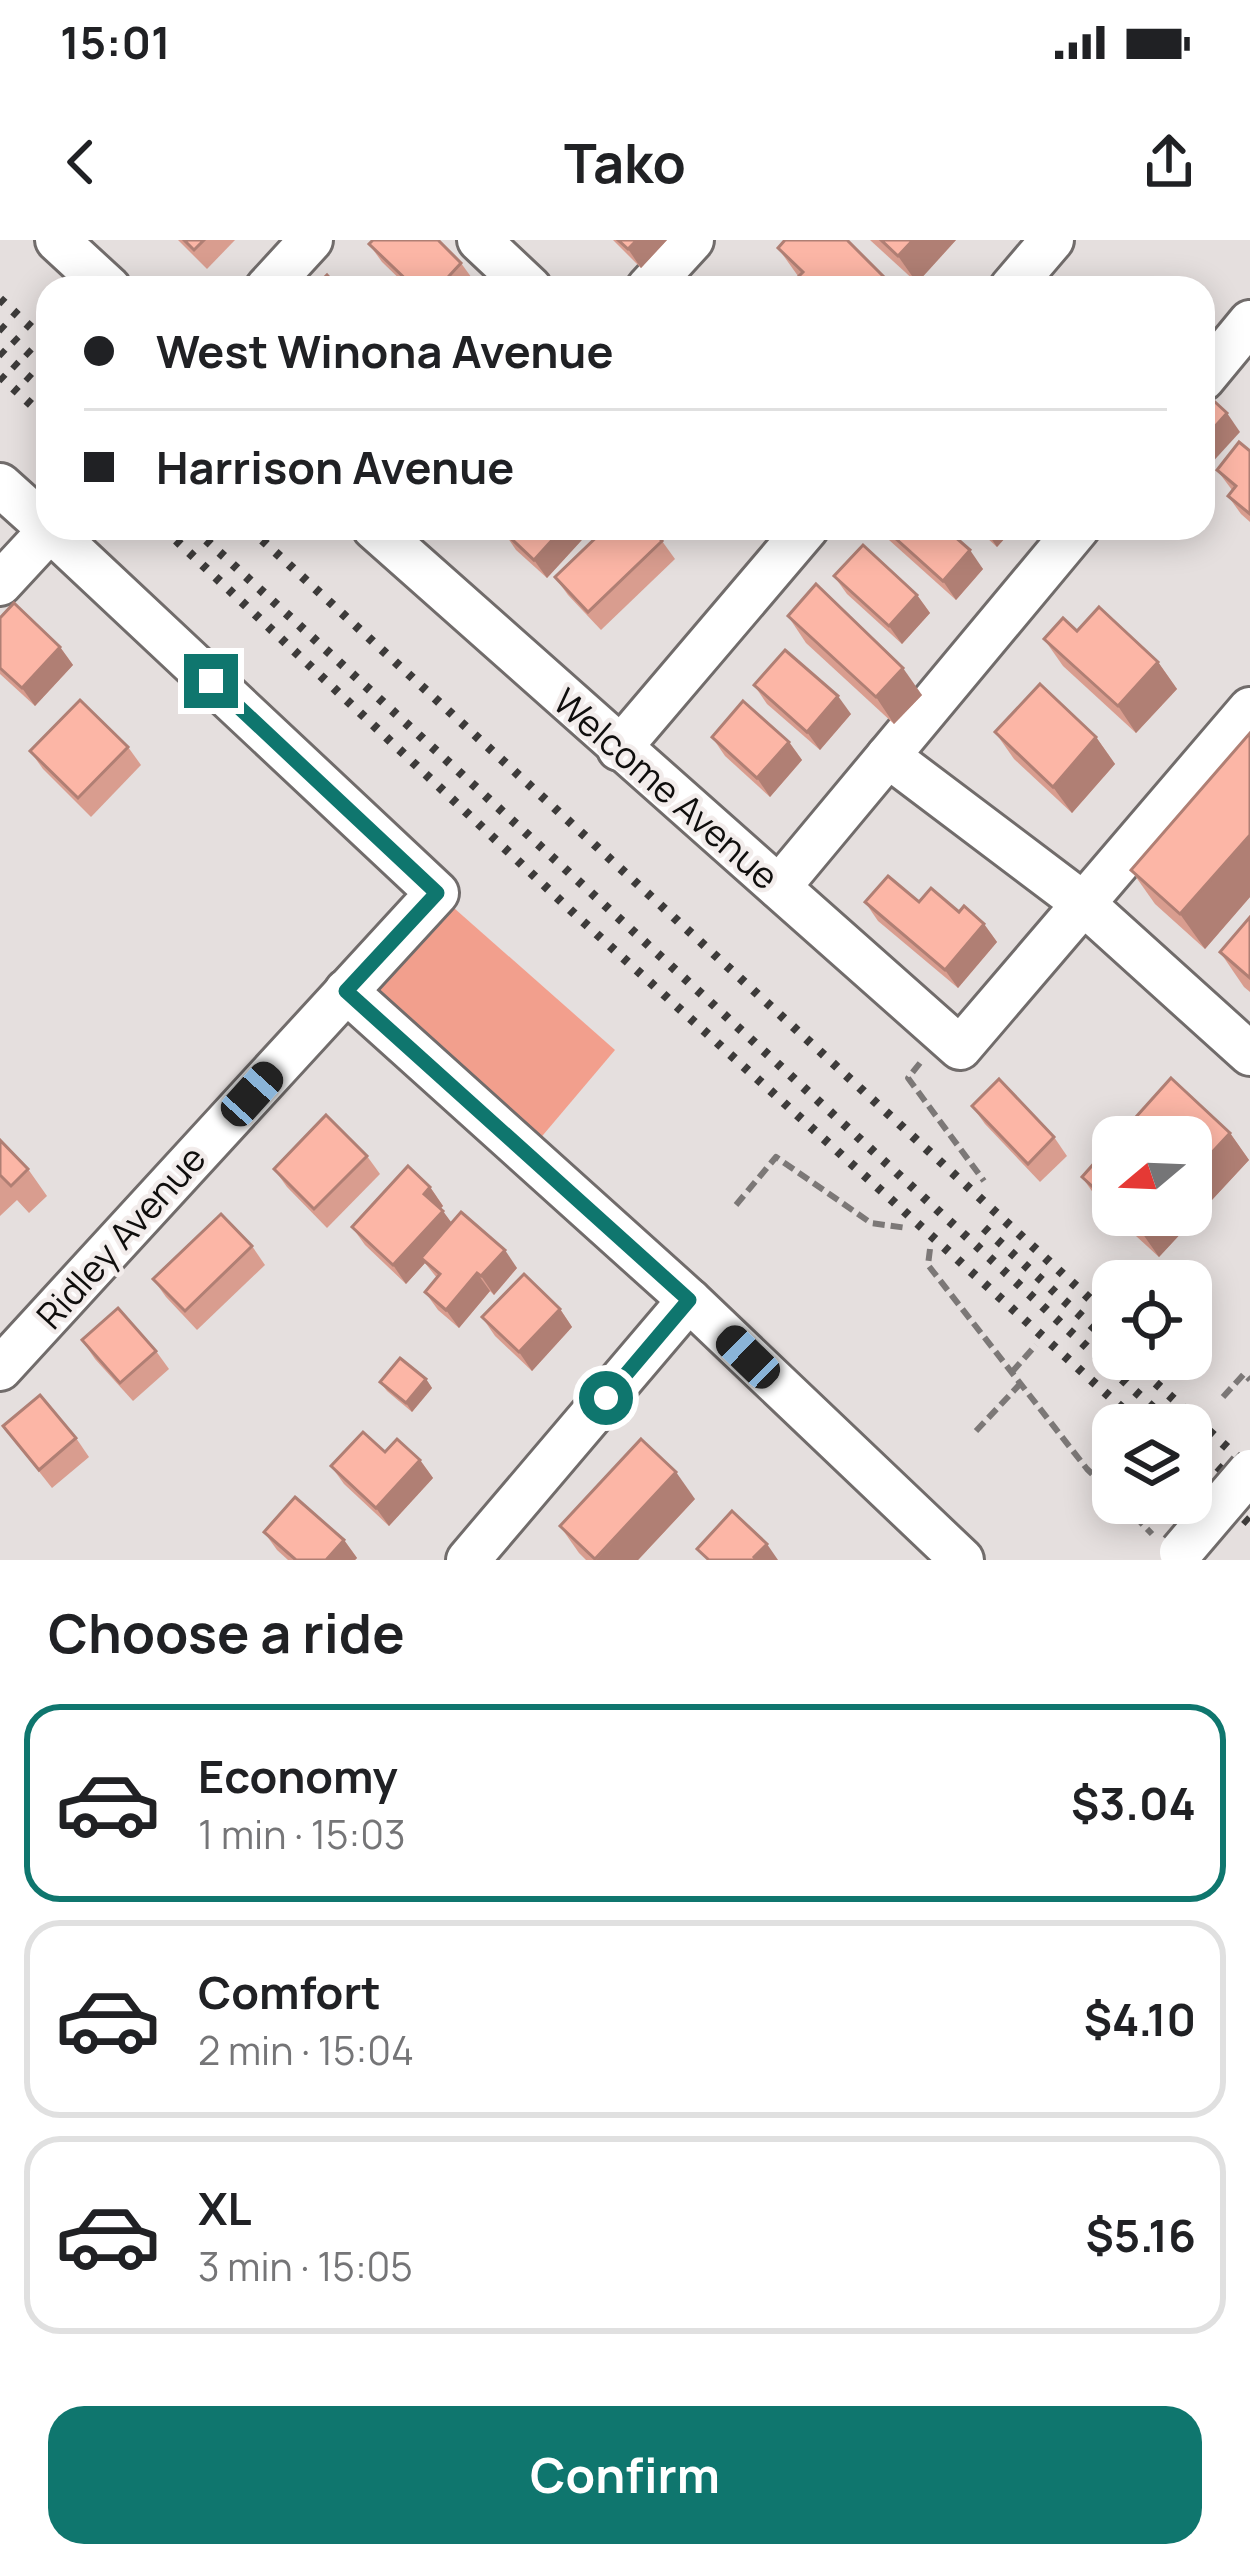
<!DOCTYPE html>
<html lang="en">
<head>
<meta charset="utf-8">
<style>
  :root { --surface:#fff; --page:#f2f2f2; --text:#202124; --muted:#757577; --line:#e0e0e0; --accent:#0f766e }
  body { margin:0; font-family:Manrope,sans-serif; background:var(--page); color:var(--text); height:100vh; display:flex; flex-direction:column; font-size:45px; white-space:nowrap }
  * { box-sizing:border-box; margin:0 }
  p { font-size:39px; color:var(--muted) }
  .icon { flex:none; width:66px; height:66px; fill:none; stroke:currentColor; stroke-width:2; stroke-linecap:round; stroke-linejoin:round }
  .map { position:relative; height:1320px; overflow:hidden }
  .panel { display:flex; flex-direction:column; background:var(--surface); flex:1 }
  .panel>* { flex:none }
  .top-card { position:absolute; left:36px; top:36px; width:1179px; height:264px; border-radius:36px; box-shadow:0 6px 30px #0003; display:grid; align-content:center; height:264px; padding:0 48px; background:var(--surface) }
  .needle { width:78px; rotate:251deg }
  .fabs { position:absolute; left:1092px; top:876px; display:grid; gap:24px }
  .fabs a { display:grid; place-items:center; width:120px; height:120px; border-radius:24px; background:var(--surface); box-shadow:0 6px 30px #0003; font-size:60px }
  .end { position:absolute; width:54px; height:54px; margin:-27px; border:15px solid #0f766e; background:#fff; box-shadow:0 0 0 6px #fff }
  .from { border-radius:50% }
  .car { position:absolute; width:36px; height:72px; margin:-36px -18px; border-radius:15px; box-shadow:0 0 9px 3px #0007; background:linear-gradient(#222 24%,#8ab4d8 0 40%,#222 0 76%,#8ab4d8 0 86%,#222 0) }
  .top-card b { display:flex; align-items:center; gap:42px; height:114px; font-size:45px }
  .top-card b+b { border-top:3px solid var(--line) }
  .top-card i { width:30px; height:30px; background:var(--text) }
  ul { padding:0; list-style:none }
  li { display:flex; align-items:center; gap:36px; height:198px; margin:0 24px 18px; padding:0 24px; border:6px solid var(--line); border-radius:36px }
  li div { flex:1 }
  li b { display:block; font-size:45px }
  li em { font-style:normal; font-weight:700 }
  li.on { border-color:var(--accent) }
  li>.icon { width:108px; height:108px; stroke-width:1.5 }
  h2 { padding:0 48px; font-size:54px; line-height:144px }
  .cta { display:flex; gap:24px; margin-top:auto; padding:24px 48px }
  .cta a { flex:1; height:138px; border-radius:36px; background:var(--accent); color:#fff; font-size:48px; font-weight:700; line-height:138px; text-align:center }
  .status { display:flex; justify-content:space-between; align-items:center; height:84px; padding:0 60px; background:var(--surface); direction:ltr }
  .status svg { height:33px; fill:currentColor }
  header { display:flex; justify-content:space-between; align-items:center; height:156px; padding:0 48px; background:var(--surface); font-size:54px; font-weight:700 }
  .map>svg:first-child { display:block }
  .green { fill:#f29f8d }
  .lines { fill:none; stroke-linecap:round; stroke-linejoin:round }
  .minor-casing { stroke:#716c6b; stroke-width:48 }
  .path { stroke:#7c7877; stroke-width:6; stroke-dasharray:12 6; stroke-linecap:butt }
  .minor { stroke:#fff; stroke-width:42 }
  .rail { stroke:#3d3b3a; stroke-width:9; stroke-dasharray:6 12; stroke-linecap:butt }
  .minor-bridge-casing { stroke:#716c6b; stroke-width:48; stroke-linecap:butt }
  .minor-bridge { stroke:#fff; stroke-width:42 }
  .wall { fill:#d99d8f }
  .shaded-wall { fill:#b07f74 }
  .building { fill:#fcb6a6; stroke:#b07f74; stroke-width:3 }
  .route { stroke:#0f766e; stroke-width:15 }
  .labels { text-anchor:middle; stroke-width:9; stroke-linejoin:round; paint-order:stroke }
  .street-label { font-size:36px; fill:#0f0e0d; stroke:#f2eceb }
</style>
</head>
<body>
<div class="status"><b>15:01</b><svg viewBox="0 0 49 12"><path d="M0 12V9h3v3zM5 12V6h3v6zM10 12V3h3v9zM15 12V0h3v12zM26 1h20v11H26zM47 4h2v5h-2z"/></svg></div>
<header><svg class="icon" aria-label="back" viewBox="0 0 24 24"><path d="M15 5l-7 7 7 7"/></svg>Tako<svg class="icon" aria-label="share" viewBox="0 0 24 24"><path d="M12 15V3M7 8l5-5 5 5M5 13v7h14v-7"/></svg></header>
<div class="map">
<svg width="1250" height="1320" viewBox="0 0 1250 1320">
  <rect width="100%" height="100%" fill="#e5dfde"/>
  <polygon class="green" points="437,653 615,810 527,914 346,751"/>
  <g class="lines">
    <g class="minor-casing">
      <g id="minor">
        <polyline points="57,0 109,48"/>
        <polyline points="479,0 530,48"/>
        <polyline points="267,48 311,0"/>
        <polyline points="648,48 692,0"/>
        <polyline points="1011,48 1052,0"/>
        <polyline points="1203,139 1250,82"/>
        <polyline points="0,245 48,288"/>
        <polyline points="374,288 960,808 1250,469"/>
        <polyline points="0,344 50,290"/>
        <polyline points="619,509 807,288"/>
        <polyline points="888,516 1084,664 1250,814"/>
        <polyline points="779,647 1078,288"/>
        <polyline points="346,751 689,1060 962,1320"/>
        <polyline points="0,1129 437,653 48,288"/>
        <polyline points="468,1320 689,1060"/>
      </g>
    </g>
    <g class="path">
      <polyline points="920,823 908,838 984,941"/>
      <polyline points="736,965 776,917 871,983 907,988"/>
      <polyline points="930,1009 928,1025 1087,1229 1113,1254"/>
      <polyline points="1012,1132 1036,1105"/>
      <polyline points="1223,1157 1244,1134 1250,1140"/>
      <polyline points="976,1191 1021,1143"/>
      <polyline points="1122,1263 1152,1294"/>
    </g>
    <use href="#minor" class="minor"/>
    <g class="rail">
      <polyline points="0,59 48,103"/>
      <polyline points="0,86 48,131"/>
      <polyline points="0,111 48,155"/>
      <polyline points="0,136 48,180"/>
      <polyline points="163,288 580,679 1141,1185"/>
      <polyline points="193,288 1172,1185"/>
      <polyline points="249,288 1113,1080"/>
      <polyline points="984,988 1113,1105"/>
      <polyline points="1129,1119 1250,1228"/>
      <polyline points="1191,1202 1250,1256"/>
      <polyline points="1191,1230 1250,1284"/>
    </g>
    <g class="minor-bridge-casing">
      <polyline id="minor-bridge" points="1181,1312 1250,1231"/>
    </g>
    <use href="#minor-bridge" class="minor-bridge"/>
  </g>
  <g class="wall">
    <polygon points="178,0 235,0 207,29"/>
    <polygon points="613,0 667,0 641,28"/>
    <polygon points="870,0 956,0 917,43"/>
    <polygon points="369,4 461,23 474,41 468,48 409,48 382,22"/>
    <polygon points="778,8 885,38 892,48 798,48 794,41 798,36"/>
    <polygon points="1250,211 1250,282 1241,274 1228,256 1232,250 1217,230"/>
    <polygon points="506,288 589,288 591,290 547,338 516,310 503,291"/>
    <polygon points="881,288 945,288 983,329 956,360 889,300"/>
    <polygon points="976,288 1014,288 997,307"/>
    <polygon points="662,301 675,319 601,390 568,355 555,337"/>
    <polygon points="834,336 917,355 930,373 902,404 847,354"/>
    <polygon points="788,376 922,455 894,484 806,403"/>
    <polygon points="0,378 60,407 73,425 35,466 0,434"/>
    <polygon points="1077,391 1158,422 1177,449 1136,493 1063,426 1044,399"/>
    <polygon points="754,445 851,474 820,510 767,464"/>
    <polygon points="995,492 1096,497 1115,524 1072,573 1014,519"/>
    <polygon points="1250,493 1250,657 1205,709 1155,664 1131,630"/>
    <polygon points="712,497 789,502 802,520 770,557 725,516"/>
    <polygon points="128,507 141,525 91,577 43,529 30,511"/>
    <polygon points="865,662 919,662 959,672 984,684 997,702 958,748 878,681"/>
    <polygon points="1250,677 1250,752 1244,747 1220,712"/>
    <polygon points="972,866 1054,897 1067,916 1040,942 985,884"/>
    <polygon points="1230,893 1249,920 1159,1017 1113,975 1191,975"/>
    <polygon points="0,900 28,929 47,956 29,973 17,960 0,976"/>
    <polygon points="1113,902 1113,975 1101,964 1082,937"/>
    <polygon points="367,916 380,934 327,988 287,947 274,929"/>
    <polygon points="430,947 443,966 440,969 452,983 517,1028 494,1055 490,1051 459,1088 438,1070 425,1052 437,1038 425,1023 406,1044 365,1005 352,987"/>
    <polygon points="252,1006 265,1025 197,1090 166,1057 153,1039"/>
    <polygon points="560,1069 572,1087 532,1131 495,1096 482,1077"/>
    <polygon points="82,1100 156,1111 169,1129 133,1161 95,1119"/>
    <polygon points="426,1139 432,1148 412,1172 387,1151 380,1142"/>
    <polygon points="3,1186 76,1198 89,1217 52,1248"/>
    <polygon points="385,1212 420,1220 433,1238 389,1286 344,1244 331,1226"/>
    <polygon points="695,1259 638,1320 586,1320 579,1313 560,1286"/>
    <polygon points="264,1292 344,1300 357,1318 355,1320 288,1320 277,1310"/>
  </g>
  <g class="shaded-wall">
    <polygon points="637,0 667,0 641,28 628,9"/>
    <polygon points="913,0 956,0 917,43 898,16"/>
    <polygon points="1227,173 1240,192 1208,227 1203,219 1203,200"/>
    <polygon points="563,288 589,288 591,290 547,338 534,320"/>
    <polygon points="984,288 1014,288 997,307"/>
    <polygon points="970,310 983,329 956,360 943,341"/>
    <polygon points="917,355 930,373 902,404 889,386"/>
    <polygon points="60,407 73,425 35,466 22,448"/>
    <polygon points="1158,422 1177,449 1136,493 1118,466"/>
    <polygon points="903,428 922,455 894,484 876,457"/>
    <polygon points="838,456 851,474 820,510 807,492"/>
    <polygon points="1096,497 1115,524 1072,573 1053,547"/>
    <polygon points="789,502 802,520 770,557 757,538"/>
    <polygon points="1250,595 1250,657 1205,709 1180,674"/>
    <polygon points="984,684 997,702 958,748 945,730"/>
    <polygon points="1230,893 1249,920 1159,1017 1140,990 1154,975 1191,975 1191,935"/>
    <polygon points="430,947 443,966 437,972 424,954"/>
    <polygon points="443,971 456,989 421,1018 425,1023 406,1044 393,1025"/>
    <polygon points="505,1010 517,1028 494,1055 481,1036"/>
    <polygon points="477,1033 490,1051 459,1088 446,1070"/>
    <polygon points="560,1069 572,1087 532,1131 519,1112"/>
    <polygon points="426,1139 432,1148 412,1172 406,1163"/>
    <polygon points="420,1220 433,1238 389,1286 376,1268"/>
    <polygon points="676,1232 695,1259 638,1320 596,1320"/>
    <polygon points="344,1300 357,1318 355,1320 326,1320"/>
    <polygon points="767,1304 778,1320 756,1320 754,1317"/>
  </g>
  <g class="building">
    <polygon points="184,0 204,0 194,10"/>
    <polygon points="373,0 438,0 461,23 438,48 415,48 369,4"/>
    <polygon points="618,0 637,0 628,9"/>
    <polygon points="785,0 847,0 885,38 875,48 800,48 794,41 803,32 778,8"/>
    <polygon points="881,0 913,0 898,16"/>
    <polygon points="327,35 339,48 314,48"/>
    <polygon points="1203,151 1227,173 1203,200"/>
    <polygon points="1239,202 1250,211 1250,274 1228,256 1236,246 1217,230"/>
    <polygon points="506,288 563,288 534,320 503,291"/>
    <polygon points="606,288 650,288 662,301 588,372 555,337"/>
    <polygon points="884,288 945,288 970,310 943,341"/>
    <polygon points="863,305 917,355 889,386 834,336"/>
    <polygon points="816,344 903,428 876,457 788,376"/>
    <polygon points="14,363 60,407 22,448 0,428 0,378"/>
    <polygon points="1099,367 1158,422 1118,466 1044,399 1063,378 1077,391"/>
    <polygon points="785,410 838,456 807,492 754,445"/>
    <polygon points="1040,444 1096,497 1053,547 995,492"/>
    <polygon points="80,460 128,507 78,558 30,511"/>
    <polygon points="743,461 789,502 757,538 712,497"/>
    <polygon points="1250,493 1250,595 1180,674 1131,630"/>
    <polygon points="888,636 919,662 931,648 959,672 964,666 984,684 945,730 865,662"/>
    <polygon points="1250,677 1250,738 1220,712"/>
    <polygon points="1171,838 1230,893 1191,935 1191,897 1118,897"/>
    <polygon points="999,839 1054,897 1028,924 972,866"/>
    <polygon points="326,875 367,916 314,969 274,929"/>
    <polygon points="0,900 28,929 11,946 0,935"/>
    <polygon points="1113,902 1113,965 1082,937"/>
    <polygon points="408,926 430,947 424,954 443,971 393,1025 352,987"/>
    <polygon points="461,972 505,1010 481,1036 477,1033 446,1070 425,1052 440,1034 421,1018"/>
    <polygon points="221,974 252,1006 185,1071 153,1039"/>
    <polygon points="1124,975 1154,975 1140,990"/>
    <polygon points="524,1034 560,1069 519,1112 482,1077"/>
    <polygon points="118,1068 156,1111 120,1143 82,1100"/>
    <polygon points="400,1118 426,1139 406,1163 380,1142"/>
    <polygon points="40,1155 76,1198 39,1230 3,1186"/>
    <polygon points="363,1192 385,1212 397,1199 420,1220 376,1268 331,1226"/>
    <polygon points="641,1199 676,1232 595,1319 560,1286"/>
    <polygon points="295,1257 344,1300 326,1320 296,1320 264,1292"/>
    <polygon points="732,1271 767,1304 754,1317 757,1320 709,1320 697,1309"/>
  </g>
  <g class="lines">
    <polyline class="route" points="211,441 437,653 346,751 689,1060 606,1158"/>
  </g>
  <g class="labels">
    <g class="street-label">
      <text transform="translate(666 549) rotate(41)" y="13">Welcome Avenue</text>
      <text transform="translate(121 997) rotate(-48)" y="13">Ridley Avenue</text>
    </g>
  </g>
</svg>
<div class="fabs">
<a><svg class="needle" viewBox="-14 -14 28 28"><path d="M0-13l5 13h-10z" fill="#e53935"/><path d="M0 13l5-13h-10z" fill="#757577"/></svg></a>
<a><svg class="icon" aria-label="locate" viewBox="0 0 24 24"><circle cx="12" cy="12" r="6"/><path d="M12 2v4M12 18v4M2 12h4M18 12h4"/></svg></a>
<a><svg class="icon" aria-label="layers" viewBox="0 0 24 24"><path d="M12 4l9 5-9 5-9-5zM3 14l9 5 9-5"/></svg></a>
</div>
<i class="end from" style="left:606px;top:1158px"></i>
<i class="end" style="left:211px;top:441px"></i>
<i class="car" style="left:252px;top:854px;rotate:42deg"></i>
<i class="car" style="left:748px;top:1117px;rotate:314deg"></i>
<div class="top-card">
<b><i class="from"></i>West Winona Avenue</b>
<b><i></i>Harrison Avenue</b>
</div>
</div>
<section class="panel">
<h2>Choose a ride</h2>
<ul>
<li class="on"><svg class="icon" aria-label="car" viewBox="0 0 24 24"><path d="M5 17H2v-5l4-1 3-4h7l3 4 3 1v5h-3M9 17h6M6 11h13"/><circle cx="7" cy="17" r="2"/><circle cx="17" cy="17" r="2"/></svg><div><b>Economy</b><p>1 min · 15:03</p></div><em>$3.04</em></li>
<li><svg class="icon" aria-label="car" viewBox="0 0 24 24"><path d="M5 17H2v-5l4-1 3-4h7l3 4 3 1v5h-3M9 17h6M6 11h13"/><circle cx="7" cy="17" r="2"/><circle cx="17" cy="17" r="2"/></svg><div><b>Comfort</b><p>2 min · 15:04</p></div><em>$4.10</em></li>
<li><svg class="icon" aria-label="car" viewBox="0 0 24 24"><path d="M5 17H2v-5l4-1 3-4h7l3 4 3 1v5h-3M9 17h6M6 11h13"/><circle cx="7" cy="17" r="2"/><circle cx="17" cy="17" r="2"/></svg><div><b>XL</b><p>3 min · 15:05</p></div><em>$5.16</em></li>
</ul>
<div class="cta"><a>Confirm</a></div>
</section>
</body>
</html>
